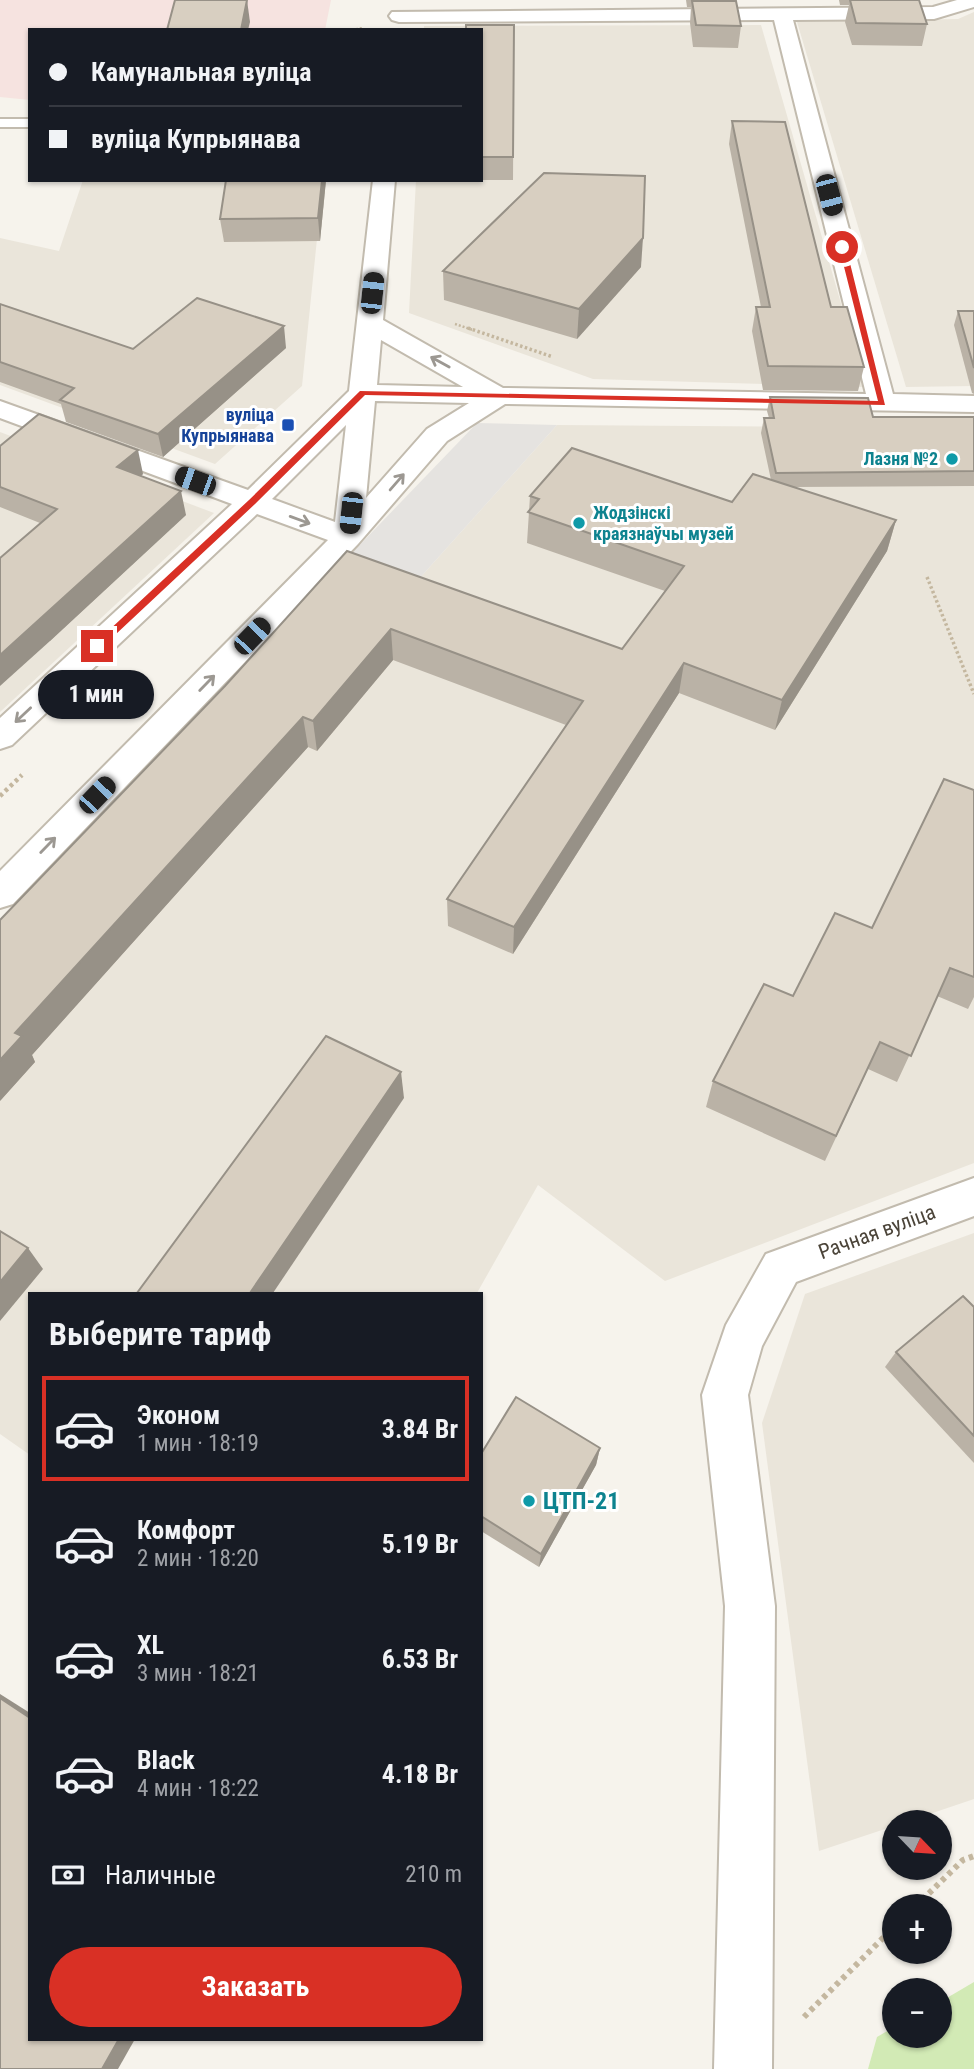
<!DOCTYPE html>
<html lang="ru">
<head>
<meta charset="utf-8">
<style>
  :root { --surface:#171b24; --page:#20242c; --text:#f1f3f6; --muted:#9ea1a6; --line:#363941; --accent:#d93025 }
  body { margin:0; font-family:"Roboto Condensed",sans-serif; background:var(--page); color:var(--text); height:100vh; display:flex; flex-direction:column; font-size:26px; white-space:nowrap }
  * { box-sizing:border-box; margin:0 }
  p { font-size:23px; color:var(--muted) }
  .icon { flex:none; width:38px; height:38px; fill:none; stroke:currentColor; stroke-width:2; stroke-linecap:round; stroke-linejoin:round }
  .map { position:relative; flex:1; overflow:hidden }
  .details { position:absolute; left:28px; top:1292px; width:455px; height:749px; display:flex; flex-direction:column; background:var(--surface); border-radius:0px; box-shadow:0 2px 5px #0004 }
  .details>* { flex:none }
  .banner { position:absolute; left:28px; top:28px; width:455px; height:154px; border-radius:0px; box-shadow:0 2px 5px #0004; display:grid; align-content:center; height:154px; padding:0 21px; background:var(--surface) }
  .needle { width:46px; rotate:115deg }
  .fabs { position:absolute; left:882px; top:1810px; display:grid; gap:14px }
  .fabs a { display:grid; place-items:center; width:70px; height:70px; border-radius:50%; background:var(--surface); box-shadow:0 2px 5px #0004; font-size:35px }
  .end { position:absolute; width:32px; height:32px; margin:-16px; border:9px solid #d93025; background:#fff; box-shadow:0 0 0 4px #fff }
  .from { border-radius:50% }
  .bubble { position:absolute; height:49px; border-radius:24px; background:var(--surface); box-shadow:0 2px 5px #0004; font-size:23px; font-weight:700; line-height:49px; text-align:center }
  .car { position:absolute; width:21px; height:42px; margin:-21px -10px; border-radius:9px; box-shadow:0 0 5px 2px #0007; background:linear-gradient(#222 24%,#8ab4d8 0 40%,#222 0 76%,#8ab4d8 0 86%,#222 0) }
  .banner b { display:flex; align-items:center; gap:24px; height:66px; font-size:26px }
  .banner b+b { border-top:2px solid var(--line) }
  .banner i { width:18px; height:18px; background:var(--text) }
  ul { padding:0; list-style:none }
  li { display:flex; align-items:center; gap:21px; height:105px; margin:0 14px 10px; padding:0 7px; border:4px solid transparent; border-radius:0px }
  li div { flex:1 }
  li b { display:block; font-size:26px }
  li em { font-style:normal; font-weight:700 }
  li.current { border-color:var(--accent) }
  li>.icon { width:63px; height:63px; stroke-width:1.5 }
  h2 { padding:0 21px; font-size:32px; line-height:84px }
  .pay { display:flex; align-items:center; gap:18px; height:77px; padding:0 21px; font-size:26px }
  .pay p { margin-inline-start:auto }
  .cta { display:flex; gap:14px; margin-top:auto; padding:14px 21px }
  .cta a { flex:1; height:80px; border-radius:42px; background:var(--accent); color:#fff; font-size:28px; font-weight:700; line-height:80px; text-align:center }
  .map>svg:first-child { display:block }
  .residential { fill:#eae5da }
  .medical { fill:#f6e3e0 }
  .green { fill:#d2eab5 }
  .parking { fill:#e5e3e0 }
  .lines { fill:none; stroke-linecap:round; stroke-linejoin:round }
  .service-casing { stroke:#c2bbae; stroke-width:4 }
  .minor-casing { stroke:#c2bbae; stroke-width:4 }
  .path-far3 { stroke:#c4b79f; stroke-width:2.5; stroke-dasharray:2 2; stroke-linecap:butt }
  .path-far2 { stroke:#c4b79f; stroke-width:3.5; stroke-dasharray:2.5 2.5; stroke-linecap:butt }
  .path-far1 { stroke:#c4b79f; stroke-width:4.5; stroke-dasharray:3.5 3.5; stroke-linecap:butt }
  .path { stroke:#c4b79f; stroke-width:6; stroke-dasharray:4.5 4.5; stroke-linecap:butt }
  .service { fill:#fff; fill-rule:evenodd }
  .minor { fill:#fff; fill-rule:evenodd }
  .wall { fill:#bab2a6 }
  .shaded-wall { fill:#979187 }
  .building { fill:#d8cfc1; stroke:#979187; stroke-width:2 }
  .oneway { stroke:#9c9892 }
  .route { fill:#d93025 }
  .transit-dot { fill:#1a4fb4; stroke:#fff; stroke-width:2.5 }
  .culture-dot { fill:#0f9aa8; stroke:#fff; stroke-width:2.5 }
  .labels { text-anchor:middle; stroke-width:6; stroke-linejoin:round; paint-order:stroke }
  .far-transit-label { font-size:18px; font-weight:bold; fill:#164399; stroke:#fff; text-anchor:end }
  .far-culture-label { font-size:18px; font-weight:bold; fill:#0d838f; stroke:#fff; text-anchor:end }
  .street-label { font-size:21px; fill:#4b4439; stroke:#fff }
  .near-culture-label { font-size:24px; font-weight:bold; fill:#0d838f; stroke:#fff; text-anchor:start }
</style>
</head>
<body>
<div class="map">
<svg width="974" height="2069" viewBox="0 0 974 2069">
  <rect width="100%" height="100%" fill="#f6f3ec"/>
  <g class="residential">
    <polygon points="974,12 974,386 906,387 797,22 958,19"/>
    <polygon points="761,25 865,387 593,379 409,313 416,180 481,180 481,30 424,30 424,26"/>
    <polygon points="83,180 323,180 302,386 215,464 0,385 0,238 59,251"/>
    <polygon points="557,425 974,428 974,1163 665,1281 538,1185 477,1293 30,1293 30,1455 0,1434 0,923 418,580"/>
    <polygon points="0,432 214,513 0,712"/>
    <polygon points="974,1233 974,1799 906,1822 894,1822 894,1826 819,1851 762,1423 805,1294"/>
  </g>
  <polygon class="medical" points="0,0 331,0 325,30 30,30 30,100 0,97"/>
  <polygon class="green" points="974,1982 974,2069 868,2069 877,2037 894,2027 894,2035 940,2035 940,2002"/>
  <polygon class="parking" points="477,423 557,425 418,580 350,555"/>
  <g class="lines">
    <g class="service-casing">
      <rect id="service" x="0" y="119" width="30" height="8"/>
    </g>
    <g class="minor-casing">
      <g id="minor">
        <path d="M957 0H974V7L934 19 793 20 893 394 974 396V412L505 404 447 441 358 544 13 904 0 908V871L328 540 257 514 12 745 0 749V718L232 504 0 418V401L248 490 349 391 373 180H395L383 320 503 388 866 394 774 20 399 22 392 20 389 16 392 12 933 7ZM381 340 463 387 377 385ZM375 401 469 403 427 429 366 498ZM346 425 335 522 272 499Z"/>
        <polygon points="974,1178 974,1216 796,1282 762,1346 748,1395 775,1606 772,2069 714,2069 725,1606 702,1395 726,1325 766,1254"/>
      </g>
    </g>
    <g class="path-far3">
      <polyline points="352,30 363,28"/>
      <polyline points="455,324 473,330"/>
    </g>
    <g class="path-far2">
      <polyline points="468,328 553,357"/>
      <polyline points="927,577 974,694"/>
    </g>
    <polyline class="path-far1" points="0,796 22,775"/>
    <g class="path">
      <polyline points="916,1906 963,1860 974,1856"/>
      <polyline points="804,2017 894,1927"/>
    </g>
    <use href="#service" class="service"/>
    <use href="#minor" class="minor"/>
  </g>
  <g class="wall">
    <polygon points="686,0 731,0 741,26 738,48 693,47 690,23 691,7 687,7"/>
    <polygon points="839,0 919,0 927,24 922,46 852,45 845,22 849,5 840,5"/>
    <polygon points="514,25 513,180 469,180 481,180 481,30"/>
    <polygon points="732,121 831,307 864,367 858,391 763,390 752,331 756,307 761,307 729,144"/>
    <polygon points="226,180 326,180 320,241 224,242 220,219"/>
    <polygon points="641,267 577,339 444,300 443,271"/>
    <polygon points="0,304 133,349 286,348 163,457 66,422 61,404 0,382"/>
    <polygon points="958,311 974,311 974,394 972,393 954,325"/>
    <polygon points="770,397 873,417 974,417 974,486 794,487 896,520 887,551 775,730 679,693 513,954 448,926 447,899 566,725 393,660 317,751 308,747 32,1055 35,1062 0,1101 225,686 347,551 622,649 665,591 527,543 530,496 732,502 771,480 761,433 764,418 769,418 767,411"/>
    <polygon points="0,446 143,474 141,476 186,515 50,641 40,523 0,507"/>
    <polygon points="974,790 974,997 968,1009 937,996 897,1082 868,1069 825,1161 706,1107 713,1081 793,996 872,928"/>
    <polygon points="974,1307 974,1463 885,1367 896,1352"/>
    <polygon points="600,1448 596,1465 539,1567 481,1531 481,1454"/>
  </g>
  <g class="shaded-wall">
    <polygon points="247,0 250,22 248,30 241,30"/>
    <polygon points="322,180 326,180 320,241 318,218"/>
    <polygon points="643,238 641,267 577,339 579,309"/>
    <polygon points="284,326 286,348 163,457 158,434"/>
    <polygon points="138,450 143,474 123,491 117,467"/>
    <polygon points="181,491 186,515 50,641 0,686 0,655"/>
    <polygon points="896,520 887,551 775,730 782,700"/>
    <polygon points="391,629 393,660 317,751 313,721"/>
    <polygon points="684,663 679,693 513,954 514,927"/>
    <polygon points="303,717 308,747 32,1055 35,1062 0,1101 0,1060 15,1033"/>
    <polygon points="401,1072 404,1098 273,1293 250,1293"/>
    <polygon points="28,1248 43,1269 0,1321 0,1282"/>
    <polygon points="600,1448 596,1465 539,1567 541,1554"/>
    <polygon points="0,1694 30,1713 30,1718 0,1698"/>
    <polygon points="119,2039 135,2039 118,2069 102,2069"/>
  </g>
  <g class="building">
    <polygon points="175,0 247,0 241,30 167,30"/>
    <polygon points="850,0 919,0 927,24 856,23"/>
    <polygon points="692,1 736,1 741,26 696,25"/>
    <polygon points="466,25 514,25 513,157 481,157 481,30 466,30"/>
    <polygon points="732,121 785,122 831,307 847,307 864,367 768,366 756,307 770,307"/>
    <polygon points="544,173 645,176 643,238 579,309 443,271"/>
    <polygon points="226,180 322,180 318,218 220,219"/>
    <polygon points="197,298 284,326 158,434 60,400 74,388 0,362 0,304 133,349"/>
    <polygon points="958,311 974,311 974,368"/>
    <polygon points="770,397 868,398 873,417 974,417 974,471 776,473 764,418 774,418"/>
    <polygon points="39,414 138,450 117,467 181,491 0,655 0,558 57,509 0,487 0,446"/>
    <polygon points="572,448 732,502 753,474 896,520 782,700 684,663 514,927 447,899 583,701 391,629 313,721 303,717 15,1033 22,1036 0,1060 0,920 225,686 347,551 622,649 684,566 528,512 539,499 530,496"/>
    <polygon points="944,779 974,790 974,977 950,968 911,1056 880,1042 836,1136 713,1081 764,984 793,996 835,913 872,928"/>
    <polygon points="326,1036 401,1072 250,1293 137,1293"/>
    <polygon points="0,1231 28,1248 0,1282"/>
    <polygon points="963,1296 974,1307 974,1436 896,1352"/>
    <polygon points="516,1397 600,1448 541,1554 481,1516 481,1454"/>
    <polygon points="0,1698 30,1718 30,2039 119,2039 102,2069 0,2069"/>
  </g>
  <defs><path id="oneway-shaft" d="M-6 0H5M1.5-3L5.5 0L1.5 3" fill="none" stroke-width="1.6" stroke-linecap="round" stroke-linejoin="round" transform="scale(1.75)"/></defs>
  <g class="oneway">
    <use href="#oneway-shaft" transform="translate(440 362) rotate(-151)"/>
    <use href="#oneway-shaft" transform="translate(397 482) rotate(-49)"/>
    <use href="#oneway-shaft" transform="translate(300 520) rotate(20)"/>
    <use href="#oneway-shaft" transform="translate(207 683) rotate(-46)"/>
    <use href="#oneway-shaft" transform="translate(23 715) rotate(137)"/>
    <use href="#oneway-shaft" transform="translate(48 845) rotate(-46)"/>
  </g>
  <polygon class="route" points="842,245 846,247 885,405 365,395 255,504 100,649 92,646 249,500 360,391 878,401 839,247"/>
  <rect class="transit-dot" x="281" y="418" width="14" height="14" rx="3.5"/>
  <g class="culture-dot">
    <circle cx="952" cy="459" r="7"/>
    <circle cx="579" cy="523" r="7"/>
    <circle cx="529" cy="1501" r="7"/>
  </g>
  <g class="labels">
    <g class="far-transit-label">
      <text x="274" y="421">вуліца<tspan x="274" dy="21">Купрыянава</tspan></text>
    </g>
    <g class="far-culture-label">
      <text x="938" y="465">Лазня №2</text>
      <text x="593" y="519" text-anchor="start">Жодзінскі<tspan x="593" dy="21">краязнаўчы музей</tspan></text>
    </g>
    <g class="street-label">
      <text transform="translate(877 1232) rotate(-20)" y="7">Рачная вуліца</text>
    </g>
    <g class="near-culture-label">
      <text x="543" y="1509">ЦТП-21</text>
    </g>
  </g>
</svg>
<div class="fabs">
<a><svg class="needle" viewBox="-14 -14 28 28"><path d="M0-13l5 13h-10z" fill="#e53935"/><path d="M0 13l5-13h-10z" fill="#9ea1a6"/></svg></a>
<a>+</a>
<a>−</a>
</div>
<i class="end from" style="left:842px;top:247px"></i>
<i class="end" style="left:97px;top:646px"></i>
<div class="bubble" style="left:38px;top:670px;width:116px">1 мин</div>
<i class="car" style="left:829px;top:195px;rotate:165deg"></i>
<i class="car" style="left:372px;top:293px;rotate:6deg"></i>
<i class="car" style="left:195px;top:481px;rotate:290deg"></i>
<i class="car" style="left:351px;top:513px;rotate:186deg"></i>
<i class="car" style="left:252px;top:636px;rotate:44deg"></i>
<i class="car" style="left:97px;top:795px;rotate:44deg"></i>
<div class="banner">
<b><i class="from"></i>Камунальная вуліца</b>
<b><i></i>вуліца Купрыянава</b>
</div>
<section class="details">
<h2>Выберите тариф</h2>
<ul>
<li class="current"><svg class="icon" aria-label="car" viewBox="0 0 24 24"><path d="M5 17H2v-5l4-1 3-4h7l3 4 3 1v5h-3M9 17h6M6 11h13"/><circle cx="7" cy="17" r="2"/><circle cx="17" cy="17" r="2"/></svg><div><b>Эконом</b><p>1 мин · 18:19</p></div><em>3.84 Br</em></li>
<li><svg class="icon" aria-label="car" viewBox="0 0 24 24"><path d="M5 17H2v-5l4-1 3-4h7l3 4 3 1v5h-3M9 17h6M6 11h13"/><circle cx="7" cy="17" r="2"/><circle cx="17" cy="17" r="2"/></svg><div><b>Комфорт</b><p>2 мин · 18:20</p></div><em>5.19 Br</em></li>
<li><svg class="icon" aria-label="car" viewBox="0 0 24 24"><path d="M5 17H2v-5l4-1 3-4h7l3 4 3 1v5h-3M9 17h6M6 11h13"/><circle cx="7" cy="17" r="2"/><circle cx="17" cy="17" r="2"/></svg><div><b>XL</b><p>3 мин · 18:21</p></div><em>6.53 Br</em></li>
<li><svg class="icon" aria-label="car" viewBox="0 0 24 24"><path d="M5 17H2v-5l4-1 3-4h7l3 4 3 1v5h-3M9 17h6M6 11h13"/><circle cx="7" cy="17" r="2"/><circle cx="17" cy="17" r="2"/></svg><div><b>Black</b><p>4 мин · 18:22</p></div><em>4.18 Br</em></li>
</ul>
<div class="pay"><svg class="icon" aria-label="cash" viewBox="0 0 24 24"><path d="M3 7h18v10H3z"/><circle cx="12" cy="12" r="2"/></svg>Наличные<p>210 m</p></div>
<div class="cta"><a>Заказать</a></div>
</section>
</div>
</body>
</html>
